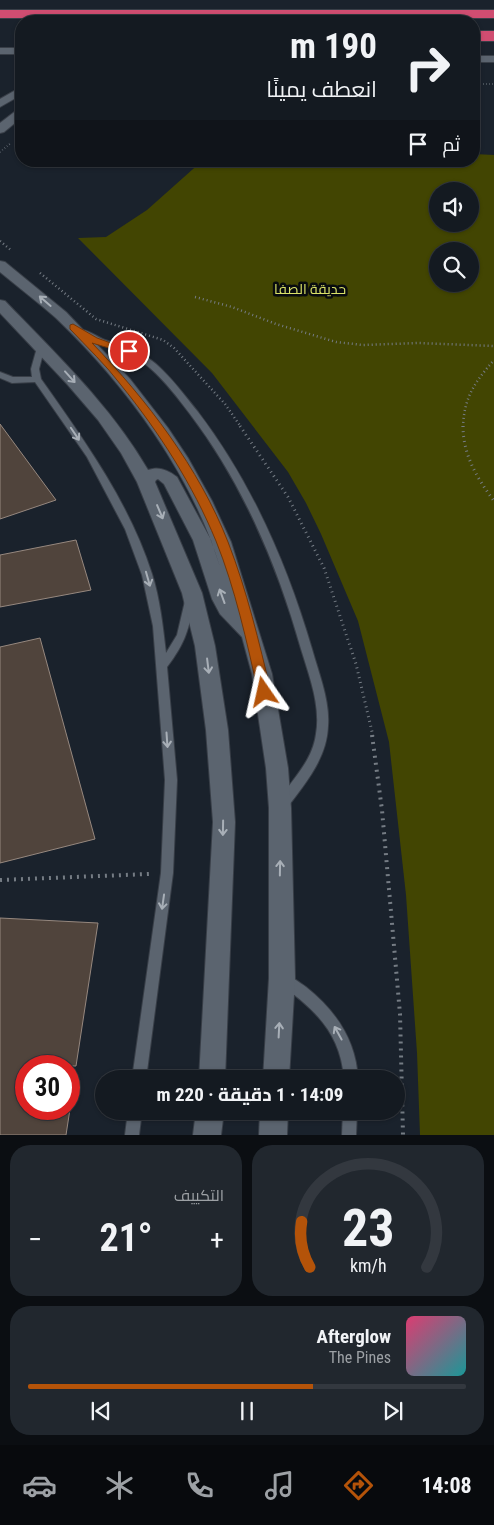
<!DOCTYPE html>
<html lang="ar">
<head>
<meta charset="utf-8">
<style>
  body { margin:0; font-family:"Roboto Condensed",Cairo,sans-serif; background:#21272e; color:#f1f3f6; direction:rtl; height:100vh; display:flex; flex-direction:column; font-size:19px; white-space:nowrap }
  * { box-sizing:border-box; margin:0 }
  p { font-size:16px; color:#9da1a5 }
  .icon { flex:none; width:28px; height:28px; fill:none; stroke:currentColor; stroke-width:2; stroke-linecap:round; stroke-linejoin:round }
  .map { position:relative; height:1135px; overflow:hidden; direction:ltr }
  .panel { display:flex; flex-direction:column; gap:10px; padding:10px; background:#0b0e12; flex:1 }
  .panel>* { flex:none }
  .top-card { position:absolute; left:15px; top:15px; width:465px; height:152px; border-radius:20px; box-shadow:0 1px 4px #0004,0 0 0 1px #33383f; direction:rtl; background:#141a21; color:#f1f3f6; overflow:hidden }
  .buttons { position:absolute; left:429px; top:182px; display:grid; gap:10px }
  .buttons a { display:grid; place-items:center; width:50px; height:50px; border-radius:50%; background:#141a21; box-shadow:0 1px 4px #0004,0 0 0 1px #33383f; font-size:25px }
  .speed { position:absolute; left:15px; top:1055px; display:flex; gap:10px; font-size:25px; font-weight:700; text-align:center }
  .speed>* { display:grid; place-content:center; width:65px; height:65px; border-radius:50%; background:#141a21; box-shadow:0 1px 4px #0004,0 0 0 1px #33383f; line-height:1 }
  .speed .limit { border:8px solid #d22; background:#fff; color:#111 }
  .pin { position:absolute; display:grid; place-items:center; width:42px; height:42px; color:#fff; margin:-21px; border:2px solid #fff; border-radius:50%; box-shadow:0 1px 5px #0007 }
  .me { position:absolute; width:55px; margin:-28px; rotate:349deg; stroke-linejoin:round; filter:drop-shadow(0 0 4px #0008) }
  .turn { display:flex; align-items:center; gap:18px; height:105px; padding:0 20px; font-size:22px }
  .turn .icon { width:65px; height:65px; stroke-width:2.5 }
  .turn b { display:block; font-size:35px; line-height:42px }
  .then { display:flex; align-items:center; height:48px; padding:0 20px; background:#0003; gap:10px; font-size:19px }
  .big { font-size:38px; font-weight:700; line-height:1.1 }
  .panel .widget { flex:1; display:flex; flex-direction:column; justify-content:center; gap:8px; min-width:0; padding:0 18px; border-radius:20px; background:#21272e }
  .panel .dial { align-items:center; gap:0 }
  .dial svg { height:130px; overflow:visible; fill:none; stroke:#33383f; stroke-width:7; stroke-linecap:round; text-anchor:middle }
  .dial text { fill:#f1f3f6; stroke:none }
  .song { display:flex; align-items:center; gap:15px }
  .cover { width:60px; height:60px; border-radius:8px; background:linear-gradient(135deg,hsl(340 70% 55%),hsl(180 70% 35%)) }
  .played { height:5px; border-radius:2px; background:linear-gradient(90deg,#b45309 65%,#33383f 65%) }
  .keys { display:flex; justify-content:space-around; direction:ltr }
  .heat { display:flex; justify-content:space-between; align-items:center; font-size:28px; direction:ltr }
  .panel .tiles { flex:1; display:grid; gap:10px; grid-template-columns:1fr 1fr }
  .widget:last-child { grid-column:span 2 }
  .trip { position:absolute; left:95px; top:1070px; width:310px; height:50px; border-radius:25px; background:#141a21; box-shadow:0 1px 4px #0004,0 0 0 1px #33383f; font-weight:700; line-height:50px; text-align:center; direction:rtl }
  .tab-bar { display:flex; height:80px; justify-content:space-around; align-items:center; background:#080a0d; color:#9da1a5 }
  .tab-bar .icon { width:35px; height:35px }
  .tab-bar .current { color:#b45309 }
  .tab-bar b { font-size:22px; color:#f1f3f6 }
  .map>svg:first-child { display:block }
</style>
</head>
<body>
<div class="map">
<svg width="494" height="1135" viewBox="0 0 494 1135">
  <rect width="100%" height="100%" fill="#1a222c"/>
  <path fill="#424502" fill-rule="evenodd" d="M474,154L494,155V1135H420L417,1053L406,895L389,742L358,621L321,534L306,503L288,472L212,373L78,238L106,237L147,210L202,161H474ZM438,191H470V224H438ZM470,251V284H438V251Z"/>
  <g fill="#50443c" stroke="#96887f">
    <polygon points="0,424 56,500 0,519"/>
    <polygon points="76,540 91,590 0,607 0,555"/>
    <polygon points="40,638 95,839 0,863 0,647"/>
    <polygon points="0,918 98,923 76,1066 26,1066 26,1109 70,1109 66,1135 0,1135"/>
  </g>
  <g fill="none" stroke-linecap="round" stroke-linejoin="round">
    <defs>
      <g id="service">
        <path d="M77,329C86,328 97,337 105,340C122,346 141,351 156,364C172,378 185,396 198,412C252,483 287,564 312,649C319,674 330,701 328,726C327,759 304,785 286,809L282,811L278,809L276,806C289,781 312,764 316,734C321,706 309,675 301,649C277,564 243,484 190,414C178,398 165,381 150,368C132,352 107,347 86,337L77,333Z"/>
        <path d="M38,344H44L45,346L39,369L41,379C84,440 129,502 152,574C160,599 163,627 166,653L177,635L185,601L190,597L195,601C188,630 186,642 167,667L177,780L173,873L146,1079H132L161,873L165,780L153,626L142,575L125,529L87,457L35,382L12,383L0,378V372L13,377H32L31,369Z"/>
        <path d="M283,973C291,976 299,982 306,987C336,1011 356,1040 358,1079H344C341,1033 314,1008 278,983L276,979L278,975Z"/>
        <polygon points="128,1111 142,1111 139,1135 125,1135"/>
        <polygon points="343,1111 357,1111 356,1135 342,1135"/>
      </g>
      <g id="minor">
        <rect x="0" y="48" width="21" height="6"/>
        <rect x="474" y="56" width="20" height="6"/>
        <polygon points="21,87 21,95 0,107 0,99"/>
        <polygon points="21,108 21,118 4,132 0,133 0,123 17,110"/>
        <path d="M0,261L5,262L66,312L130,379L168,428L188,458L212,501L231,542L272,674L288,768L291,808L295,978L289,1079H263L269,978V808L266,768L252,674L242,637L220,614L212,599L193,540L164,484L158,479L156,480L155,482L202,593L215,646L228,730L235,822L225,1079H199L213,822L206,730L195,646L182,593L137,482L121,453L98,420L67,384L0,313V300L5,301C56,354 111,406 148,470C159,466 168,470 177,477L211,540L220,567C192,474 126,385 56,318C38,302 18,287 0,272Z"/>
        <polygon points="196,1111 224,1111 221,1135 193,1135"/>
        <polygon points="260,1111 288,1111 287,1135 259,1135"/>
      </g>
      <g id="motorway">
        <rect x="0" y="10" width="494" height="8"/>
        <rect x="474" y="31" width="20" height="10"/>
      </g>
    </defs>
    <use href="#service" stroke="#383e47" stroke-width="2"/>
    <use href="#minor" stroke="#383e47" stroke-width="2"/>
    <use href="#motorway" stroke="#383e47" stroke-width="2"/>
    <g stroke="#757c84" stroke-width="2" stroke-dasharray="0.5 2.5" stroke-linecap="butt">
      <polyline points="474,84 494,84"/>
      <polyline points="0,152 11,143"/>
    </g>
    <g stroke="#757c84" stroke-width="2.5" stroke-dasharray="1 3" stroke-linecap="butt">
      <polyline points="0,241 12,251"/>
      <polyline points="40,273 96,319 163,340 174,348 225,404 241,427"/>
      <polyline points="195,297 232,307 276,324 336,342 363,345 418,343 494,346"/>
      <path d="M463,427C464,397 475,382 494,360"/>
    </g>
    <g stroke="#757c84" stroke-width="3" stroke-dasharray="1 4" stroke-linecap="butt">
      <polyline points="240,426 288,497 324,568 356,664 373,736"/>
      <path d="M463,426C463,455 477,478 494,501"/>
    </g>
    <g stroke="#757c84" stroke-width="4" stroke-dasharray="2 5" stroke-linecap="butt">
      <polyline points="372,735 382,810 400,1014 403,1135"/>
      <polyline points="0,880 149,874"/>
    </g>
    <use href="#service" fill="#5b646f" fill-rule="evenodd"/>
    <use href="#minor" fill="#5b646f" fill-rule="evenodd"/>
    <use href="#motorway" fill="#d04d71" fill-rule="evenodd"/>
  </g>
  <defs><path id="oneway-shaft" d="M-6 0H5M1.5-3L5.5 0L1.5 3" fill="none" stroke-width="1.6" stroke-linecap="round" stroke-linejoin="round" transform="scale(1.25)"/></defs>
  <g stroke="#a8afb7">
    <use href="#oneway-shaft" transform="translate(45 301) rotate(-139)"/>
    <use href="#oneway-shaft" transform="translate(70 377) rotate(48)"/>
    <use href="#oneway-shaft" transform="translate(75 434) rotate(56)"/>
    <use href="#oneway-shaft" transform="translate(160 512) rotate(67)"/>
    <use href="#oneway-shaft" transform="translate(148 579) rotate(74)"/>
    <use href="#oneway-shaft" transform="translate(222 596) rotate(-110)"/>
    <use href="#oneway-shaft" transform="translate(208 666) rotate(83)"/>
    <use href="#oneway-shaft" transform="translate(167 740) rotate(86)"/>
    <use href="#oneway-shaft" transform="translate(223 828) rotate(91)"/>
    <use href="#oneway-shaft" transform="translate(280 868) rotate(-89)"/>
    <use href="#oneway-shaft" transform="translate(163 902) rotate(98)"/>
    <use href="#oneway-shaft" transform="translate(279 1030) rotate(-87)"/>
    <use href="#oneway-shaft" transform="translate(338 1033) rotate(-119)"/>
  </g>
  <path fill="#b45309" stroke="#753606" d="M73,324L97,338L133,351L129,354L92,343C147,400 199,468 228,542C247,591 259,642 271,692L269,695H260L258,692C247,642 235,588 216,541C193,485 159,432 121,385C106,365 87,347 70,329V325Z"/>
  <g text-anchor="middle" dominant-baseline="central" stroke-width="5" stroke-linejoin="round" paint-order="stroke">
    <g font-size="14" fill="#dae268" stroke="#080b0f">
      <text x="310" y="289">حديقة الصفا</text>
    </g>
  </g>
</svg>
<div class="buttons">
<a><svg class="icon" aria-label="sound" viewBox="0 0 24 24"><path d="M4 9h4l5-4v14l-5-4H4zM17 9q2 3 0 6"/></svg></a>
<a><svg class="icon" aria-label="search" viewBox="0 0 24 24"><circle cx="10" cy="10" r="6"/><path d="M15 15l6 6"/></svg></a>
</div>
<div class="speed"><div class="limit">30</div></div>
<div class="pin" style="left:129px;top:351px;background:#d93025"><svg class="icon" aria-label="arrive" viewBox="0 0 24 24"><path d="M6 21V4h12l-3 4 3 4H6"/></svg></div>
<svg class="me" style="left:264px;top:692px" viewBox="-20 -20 40 40"><path d="M0-17L14 15 0 8-14 15z" fill="#b45309" stroke="#fff" stroke-width="4"/></svg>
<div class="trip">14:09 · 1 دقيقة · 220 m</div>
<div class="top-card">
<div class="turn"><svg class="icon" aria-label="right" viewBox="0 0 24 24"><path d="M7 20v-9h11M14 6l5 5-5 5"/></svg><div><b>190 m</b>انعطف يمينًا</div></div>
<div class="then">ثم<svg class="icon" aria-label="arrive" viewBox="0 0 24 24"><path d="M6 21V4h12l-3 4 3 4H6"/></svg></div>
</div>
</div>
<section class="panel">
<div class="tiles">
<div class="widget dial"><svg viewBox="0 0 100 80">
<path d="M14 69A42 42 0 1 1 86 69"/>
<path d="M14 69A42 42 0 0 1 9 41" stroke="#b45309"/>
<text x="50" y="56" font-size="32" font-weight="700">23</text>
<text x="50" y="72" font-size="11">km/h</text>
</svg></div>
<div class="widget"><p>التكييف</p>
<div class="heat"><a>−</a><b class="big">21°</b><a>+</a></div>
</div>
<div class="widget">
<div class="song"><i class="cover"></i><div><b>Afterglow</b><p>The Pines</p></div></div>
<div class="played"></div>
<div class="keys"><svg class="icon" aria-label="previous" viewBox="0 0 24 24"><path d="M18 5L8 12l10 7zM5 5v14"/></svg><svg class="icon" aria-label="pause" viewBox="0 0 24 24"><path d="M8 5v14M16 5v14"/></svg><svg class="icon" aria-label="next" viewBox="0 0 24 24"><path d="M6 5l10 7-10 7zM19 5v14"/></svg></div>
</div>
</div>
</section>
<nav class="tab-bar">
<b>14:08</b>
<svg class="icon current" aria-label="directions" viewBox="0 0 24 24"><path d="M12 3l9 9-9 9-9-9zM9 14v-3h6M13 9l2 2-2 2"/></svg>
<svg class="icon" aria-label="music" viewBox="0 0 24 24"><path d="M9 18V5l10-2v13"/><circle cx="6" cy="18" r="3"/><circle cx="16" cy="16" r="3"/></svg>
<svg class="icon" aria-label="phone" viewBox="0 0 24 24"><path d="M5 4h4l2 5-3 2q2 4 5 5l2-3 5 2v4C11 20 4 13 5 4z"/></svg>
<svg class="icon" aria-label="climate" viewBox="0 0 24 24"><path d="M12 3v18M4 7l16 10M4 17L20 7"/></svg>
<svg class="icon" aria-label="car" viewBox="0 0 24 24"><path d="M5 17H2v-5l4-1 3-4h7l3 4 3 1v5h-3M9 17h6M6 11h13"/><circle cx="7" cy="17" r="2"/><circle cx="17" cy="17" r="2"/></svg>
</nav>
</body>
</html>
